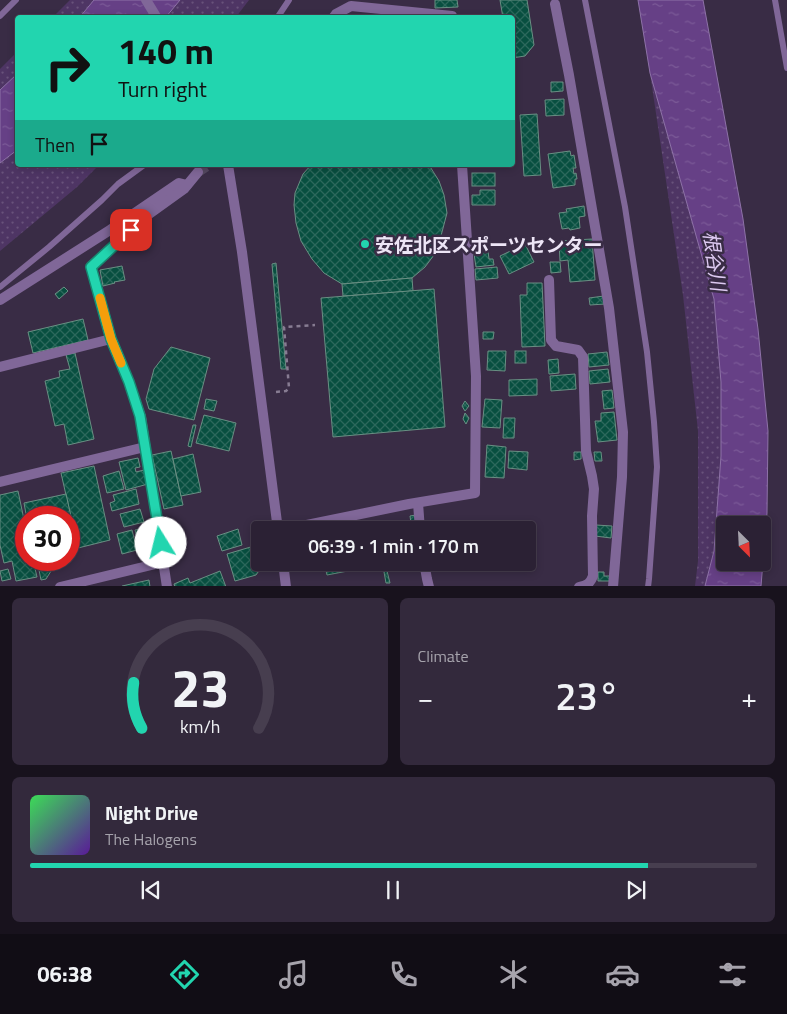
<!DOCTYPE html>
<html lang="en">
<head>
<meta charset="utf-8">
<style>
  body { margin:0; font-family:"Titillium Web","Noto Sans JP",sans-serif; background:#33293c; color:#f1f3f6; height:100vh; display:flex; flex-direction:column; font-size:19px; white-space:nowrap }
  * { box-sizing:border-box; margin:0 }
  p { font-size:16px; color:#a6a3ac }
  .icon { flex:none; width:28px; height:28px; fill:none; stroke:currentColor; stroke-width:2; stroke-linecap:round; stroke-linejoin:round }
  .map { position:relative; height:586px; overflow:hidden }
  .drawer { display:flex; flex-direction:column; gap:12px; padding:12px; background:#18121d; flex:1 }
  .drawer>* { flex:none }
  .banner { position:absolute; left:15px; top:15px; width:500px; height:152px; border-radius:5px; box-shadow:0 2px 8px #0003,0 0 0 1px #473e4f; background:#22d5af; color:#111; overflow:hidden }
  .needle { width:32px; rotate:156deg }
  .controls { position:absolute; left:716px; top:516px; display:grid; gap:10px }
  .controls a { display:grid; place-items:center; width:55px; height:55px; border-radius:5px; background:#2b2134; box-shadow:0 2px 8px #0003,0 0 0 1px #473e4f; font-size:25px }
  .speed { position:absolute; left:15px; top:506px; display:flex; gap:10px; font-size:25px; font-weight:700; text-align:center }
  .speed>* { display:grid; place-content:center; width:65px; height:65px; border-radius:50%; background:#2b2134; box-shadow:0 2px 8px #0003,0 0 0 1px #473e4f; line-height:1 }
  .speed .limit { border:8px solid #d22; background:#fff; color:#111 }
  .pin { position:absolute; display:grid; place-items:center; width:42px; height:42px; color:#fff; margin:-21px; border-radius:10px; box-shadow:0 2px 8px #0006 }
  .me { position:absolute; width:55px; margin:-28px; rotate:351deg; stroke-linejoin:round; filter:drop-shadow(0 0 4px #0008) }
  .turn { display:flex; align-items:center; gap:18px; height:105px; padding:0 20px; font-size:22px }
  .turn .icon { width:65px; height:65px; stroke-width:2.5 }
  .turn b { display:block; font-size:35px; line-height:42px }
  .then { display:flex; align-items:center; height:48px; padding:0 20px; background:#0003; gap:10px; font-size:19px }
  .big { font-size:38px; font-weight:600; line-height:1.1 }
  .drawer .tile { flex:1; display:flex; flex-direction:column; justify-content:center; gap:8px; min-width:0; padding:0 18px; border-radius:8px; background:#33293c }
  .drawer .dial { align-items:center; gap:0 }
  .dial svg { height:130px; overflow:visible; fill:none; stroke:#473e4f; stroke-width:7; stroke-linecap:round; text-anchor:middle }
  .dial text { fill:#f1f3f6; stroke:none }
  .song { display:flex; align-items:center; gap:15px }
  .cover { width:60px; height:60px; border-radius:8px; background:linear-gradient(135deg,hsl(130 70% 55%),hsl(270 70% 35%)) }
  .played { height:5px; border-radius:2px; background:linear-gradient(90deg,#22d5af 85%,#473e4f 85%) }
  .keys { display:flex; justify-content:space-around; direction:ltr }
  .heat { display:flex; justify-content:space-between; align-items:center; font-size:28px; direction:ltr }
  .drawer .tiles { flex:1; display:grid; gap:12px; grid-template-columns:1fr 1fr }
  .tile:last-child { grid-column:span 2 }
  .trip { position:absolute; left:251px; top:521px; width:285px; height:50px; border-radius:5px; background:#2b2134; box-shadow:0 2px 8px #0003,0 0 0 1px #473e4f; font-weight:600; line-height:50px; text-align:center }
  .dock { display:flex; height:80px; justify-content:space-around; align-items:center; background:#110d15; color:#a6a3ac }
  .dock .icon { width:35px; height:35px }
  .dock .on { color:#22d5af }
  .dock b { font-size:22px; color:#f1f3f6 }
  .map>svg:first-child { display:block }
</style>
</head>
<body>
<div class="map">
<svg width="787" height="587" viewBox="0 0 787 587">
  <defs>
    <pattern id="grass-dots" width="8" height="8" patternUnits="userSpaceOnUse" patternTransform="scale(1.25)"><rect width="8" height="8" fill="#4e3564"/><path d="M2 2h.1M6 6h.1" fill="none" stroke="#68527b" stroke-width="1.8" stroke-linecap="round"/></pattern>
    <pattern id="water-ripples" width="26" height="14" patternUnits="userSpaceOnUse" patternTransform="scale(1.25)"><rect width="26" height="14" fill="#664086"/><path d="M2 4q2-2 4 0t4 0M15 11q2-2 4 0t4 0" fill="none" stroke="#7c5b98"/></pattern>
    <pattern id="building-cross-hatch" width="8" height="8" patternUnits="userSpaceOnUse" patternTransform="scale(1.25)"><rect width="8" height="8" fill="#084f40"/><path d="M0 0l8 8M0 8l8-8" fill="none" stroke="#2c685c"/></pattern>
  </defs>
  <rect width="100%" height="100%" fill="#392c45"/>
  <g fill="url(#grass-dots)">
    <polygon points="70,0 94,0 79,17 52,18"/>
    <polygon points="180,0 249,0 236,17 166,18"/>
    <polygon points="17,52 17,74 0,90 0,69"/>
    <polygon points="650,73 714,299 721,382 721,456 714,551 705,586 695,586 698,561 698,431 683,295"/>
    <polygon points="17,150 18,165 99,165 77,187 0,251 0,163"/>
  </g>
  <g fill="url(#water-ripples)" stroke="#8e72a8" fill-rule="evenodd">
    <polygon points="94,0 180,0 166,17 79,18"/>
    <path d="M638,0H703L743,219L758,329L768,431L767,513L761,586H705L714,551L721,456V382L714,299L650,73ZM725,525H762V562H725Z"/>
    <polygon points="17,74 17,150 0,163 0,90"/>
  </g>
  <g fill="url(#building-cross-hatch)" stroke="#698f83">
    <polygon points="435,0 457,0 458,7 435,8"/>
    <polygon points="500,0 527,0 534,45 525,56 512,58 512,18 503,18"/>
    <polygon points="551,82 563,82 563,91 551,92"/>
    <polygon points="564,99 564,115 546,116 545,100"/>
    <polygon points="537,114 541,175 524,176 520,115"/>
    <polygon points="570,151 571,156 574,155 576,168 573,168 574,174 576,173 577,179 575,179 575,185 553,188 548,154"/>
    <polygon points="311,165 429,165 439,181 444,195 447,213 437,251 425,267 412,278 342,284 324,273 312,259 301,241 296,223 294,205 295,193 303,174"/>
    <rect x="470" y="165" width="25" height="2"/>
    <rect x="472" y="173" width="23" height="13"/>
    <polygon points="480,190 495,190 495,205 472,205 472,195 480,195"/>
    <polygon points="584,206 585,216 579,217 580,228 570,230 569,228 562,229 559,213 567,212 566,209"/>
    <polygon points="592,239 595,280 570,282 568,260 560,261 559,241"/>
    <polygon points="525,244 534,262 509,274 500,256"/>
    <polygon points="485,245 485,251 488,251 489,259 493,259 494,265 476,267 473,247"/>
    <polygon points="550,262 560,262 561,272 551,273"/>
    <polygon points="276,263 286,369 281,369 272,264"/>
    <polygon points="122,266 125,280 114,282 115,283 103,286 100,270"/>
    <polygon points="497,267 498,278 476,280 475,269"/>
    <polygon points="412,278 413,291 343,296 342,284"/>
    <polygon points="527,283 542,283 545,346 522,347 520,295 527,295"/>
    <polygon points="64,287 68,291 59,299 55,294"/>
    <polygon points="434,289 445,427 333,437 321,298"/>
    <polygon points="604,296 605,304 590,305 589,298"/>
    <polygon points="83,319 88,340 33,353 28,332"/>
    <polygon points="483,332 494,332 493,339 483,339"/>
    <polygon points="171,347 210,358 194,420 149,409 146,399 154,369"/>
    <polygon points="488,351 506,351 505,371 487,370"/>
    <rect x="515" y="351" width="11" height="12"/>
    <polygon points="607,352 609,365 589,367 588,354"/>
    <polygon points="75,353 94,439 68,445 64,424 55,426 45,381 60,377 59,371 70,369 66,355"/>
    <polygon points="558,359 559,373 549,374 548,360"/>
    <polygon points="608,369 610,382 590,384 589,371"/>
    <polygon points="575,374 576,389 551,391 550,376"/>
    <polygon points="537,379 537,395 509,396 509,380"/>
    <polygon points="612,390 614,408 604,409 602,391"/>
    <polygon points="206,399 217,401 214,411 204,409"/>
    <polygon points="485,399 502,400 500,428 482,427"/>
    <polygon points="465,401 469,406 465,411 462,406"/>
    <polygon points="614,412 617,440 598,442 595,421 601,421 601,413"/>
    <polygon points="465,413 469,418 466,424 463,419"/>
    <polygon points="204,415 236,423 229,451 196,443"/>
    <polygon points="504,418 515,418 514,438 503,438"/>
    <polygon points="193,425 196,425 191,447 188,446"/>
    <polygon points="487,445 506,447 504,478 485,477"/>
    <polygon points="171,451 183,505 164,509 152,455"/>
    <polygon points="509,451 528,452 527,470 508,468"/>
    <polygon points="574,452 581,452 581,459 574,460"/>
    <polygon points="594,452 601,452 602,461 595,461"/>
    <polygon points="193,454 201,492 181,496 173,459"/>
    <polygon points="138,458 140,467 135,468 136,472 144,470 148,484 126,490 119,462"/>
    <polygon points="94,466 110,540 78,548 61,473"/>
    <polygon points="119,471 124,489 107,493 103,476"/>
    <polygon points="136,489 139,504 112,511 110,503 115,501 113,495"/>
    <polygon points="18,491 26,529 26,560 33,560 37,577 16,581 12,561 4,563 0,545 0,495"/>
    <polygon points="66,494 78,548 69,550 69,518 58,518 56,508 26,514 24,503"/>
    <polygon points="56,508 58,518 27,518 26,514"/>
    <polygon points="140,509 144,522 124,527 120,514"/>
    <polygon points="416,515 418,530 412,530 410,516"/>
    <polygon points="596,525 612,526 611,538 595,536"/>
    <polygon points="152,526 157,545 140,550 135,530"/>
    <polygon points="436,526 436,530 423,530 422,527"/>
    <polygon points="238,529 242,545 222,551 217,536"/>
    <polygon points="132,530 137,550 122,554 117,534"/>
    <polygon points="254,546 261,568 256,575 235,581 227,554"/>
    <polygon points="37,560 58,560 46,579 41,580"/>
    <polygon points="324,562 378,562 379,565 327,575"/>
    <polygon points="8,569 11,579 2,581 0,571"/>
    <polygon points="220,571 226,587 175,587 174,584 188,578 190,583"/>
    <polygon points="387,571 390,583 386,583 384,572"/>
    <polygon points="598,572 604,572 604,576 610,576 610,581 598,581"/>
    <polygon points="149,580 150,587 122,587 122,586"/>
  </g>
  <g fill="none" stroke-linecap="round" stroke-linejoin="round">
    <polyline stroke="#544860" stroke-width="10" stroke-dasharray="10 5" stroke-linecap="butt" points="198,172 209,165"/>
    <polyline stroke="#877c92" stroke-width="2.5" stroke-dasharray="4 4" stroke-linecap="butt" points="276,392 286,391 289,388 284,327 315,325"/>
    <g stroke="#806798" stroke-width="6">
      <polyline points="585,0 625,207 647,352 654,422 657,467 649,579 648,587"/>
      <polyline points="775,0 787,68"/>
      <polyline points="0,16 16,0"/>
      <polyline points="277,18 289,0"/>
      <polyline points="0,287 49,247 102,200 118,184 144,165"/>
    </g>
    <g stroke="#806798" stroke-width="10">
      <polyline points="555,4 569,75 609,308 623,432 622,477 613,587"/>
      <polyline points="333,18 336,14 351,6 452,16 452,18"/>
      <path d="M549,280L551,340L556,346L578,350L583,357L586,451L592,476L594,489L592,516L593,576C590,584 587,585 579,587"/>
      <polyline points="0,300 110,230 179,183 187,185"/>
      <polyline points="0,367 111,339"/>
      <polyline points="0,482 145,447"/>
      <polyline points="418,503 420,530"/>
      <polyline points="278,529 297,527 409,504 475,493 476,376 462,165"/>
      <polyline points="424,562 427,579 429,587"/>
      <polyline points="60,587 164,562"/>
      <polyline points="167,587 141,417 129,382 111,339 91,267 145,217 184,189 198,172"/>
    </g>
    <g stroke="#806798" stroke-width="10">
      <polyline points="146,0 157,18"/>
      <polyline points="228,165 242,252 278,530"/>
      <polyline points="283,562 286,587"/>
    </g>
  </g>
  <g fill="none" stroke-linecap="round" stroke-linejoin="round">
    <defs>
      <polyline id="route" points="131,230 91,267 111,339 129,382 140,416 161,543"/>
    </defs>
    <use href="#route" stroke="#168a72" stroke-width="12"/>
    <use href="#route" stroke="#22d5af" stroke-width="9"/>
    <polyline stroke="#f59e0b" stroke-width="9" points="100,298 111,339 121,363"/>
  </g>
  <circle fill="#22d5af" stroke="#392c45" stroke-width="2" cx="365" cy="244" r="5"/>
  <g text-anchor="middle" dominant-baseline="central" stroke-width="5" stroke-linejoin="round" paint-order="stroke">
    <g font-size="19" font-weight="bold" fill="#ede5f6" stroke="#392c45" text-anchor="start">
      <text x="375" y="244">安佐北区スポーツセンター</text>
    </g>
    <g font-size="20" font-style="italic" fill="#ddc9f1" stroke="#392c45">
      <text transform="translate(715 261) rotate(82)">根谷川</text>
    </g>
  </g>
</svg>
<div class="controls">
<a><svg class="needle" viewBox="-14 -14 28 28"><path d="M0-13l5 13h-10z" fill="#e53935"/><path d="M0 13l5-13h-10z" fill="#a6a3ac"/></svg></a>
</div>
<div class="speed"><div class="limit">30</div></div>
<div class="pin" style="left:131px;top:230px;background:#d93025"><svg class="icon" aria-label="arrive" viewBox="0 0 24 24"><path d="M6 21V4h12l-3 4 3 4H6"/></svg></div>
<svg class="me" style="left:161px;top:543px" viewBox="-20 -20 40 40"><circle r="19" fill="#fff"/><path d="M0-13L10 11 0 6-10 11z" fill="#22d5af"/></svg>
<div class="trip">06:39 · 1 min · 170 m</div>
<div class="banner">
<div class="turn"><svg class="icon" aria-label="right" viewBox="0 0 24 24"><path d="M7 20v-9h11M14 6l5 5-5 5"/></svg><div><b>140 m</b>Turn right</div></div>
<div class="then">Then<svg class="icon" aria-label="arrive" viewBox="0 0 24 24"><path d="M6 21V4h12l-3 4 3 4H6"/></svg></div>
</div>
</div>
<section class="drawer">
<div class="tiles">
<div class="tile dial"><svg viewBox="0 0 100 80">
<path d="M14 69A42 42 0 1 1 86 69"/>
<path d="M14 69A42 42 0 0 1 9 41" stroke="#22d5af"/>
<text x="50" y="56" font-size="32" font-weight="700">23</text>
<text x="50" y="72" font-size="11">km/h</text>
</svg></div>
<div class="tile"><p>Climate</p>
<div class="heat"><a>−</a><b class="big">23°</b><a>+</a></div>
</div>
<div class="tile">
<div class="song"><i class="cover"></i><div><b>Night Drive</b><p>The Halogens</p></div></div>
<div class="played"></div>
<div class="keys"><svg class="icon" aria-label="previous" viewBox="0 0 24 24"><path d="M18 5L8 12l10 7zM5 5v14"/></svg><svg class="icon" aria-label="pause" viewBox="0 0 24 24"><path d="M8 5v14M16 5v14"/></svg><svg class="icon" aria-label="next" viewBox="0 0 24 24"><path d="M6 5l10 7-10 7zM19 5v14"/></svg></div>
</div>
</div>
</section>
<nav class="dock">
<b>06:38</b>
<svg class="icon on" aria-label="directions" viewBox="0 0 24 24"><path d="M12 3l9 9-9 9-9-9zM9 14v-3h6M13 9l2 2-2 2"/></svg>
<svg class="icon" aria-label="music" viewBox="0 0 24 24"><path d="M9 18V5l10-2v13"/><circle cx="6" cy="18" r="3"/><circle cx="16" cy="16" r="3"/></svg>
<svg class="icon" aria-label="phone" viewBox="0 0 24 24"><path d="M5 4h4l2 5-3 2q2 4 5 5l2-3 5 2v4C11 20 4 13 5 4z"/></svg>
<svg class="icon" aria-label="climate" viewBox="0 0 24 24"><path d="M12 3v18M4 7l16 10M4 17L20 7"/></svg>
<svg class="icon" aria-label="car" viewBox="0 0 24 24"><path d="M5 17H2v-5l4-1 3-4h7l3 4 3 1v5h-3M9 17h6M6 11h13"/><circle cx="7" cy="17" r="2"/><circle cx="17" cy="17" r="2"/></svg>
<svg class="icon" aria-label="filters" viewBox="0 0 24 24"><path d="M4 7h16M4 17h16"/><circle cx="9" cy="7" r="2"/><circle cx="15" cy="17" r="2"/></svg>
</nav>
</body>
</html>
